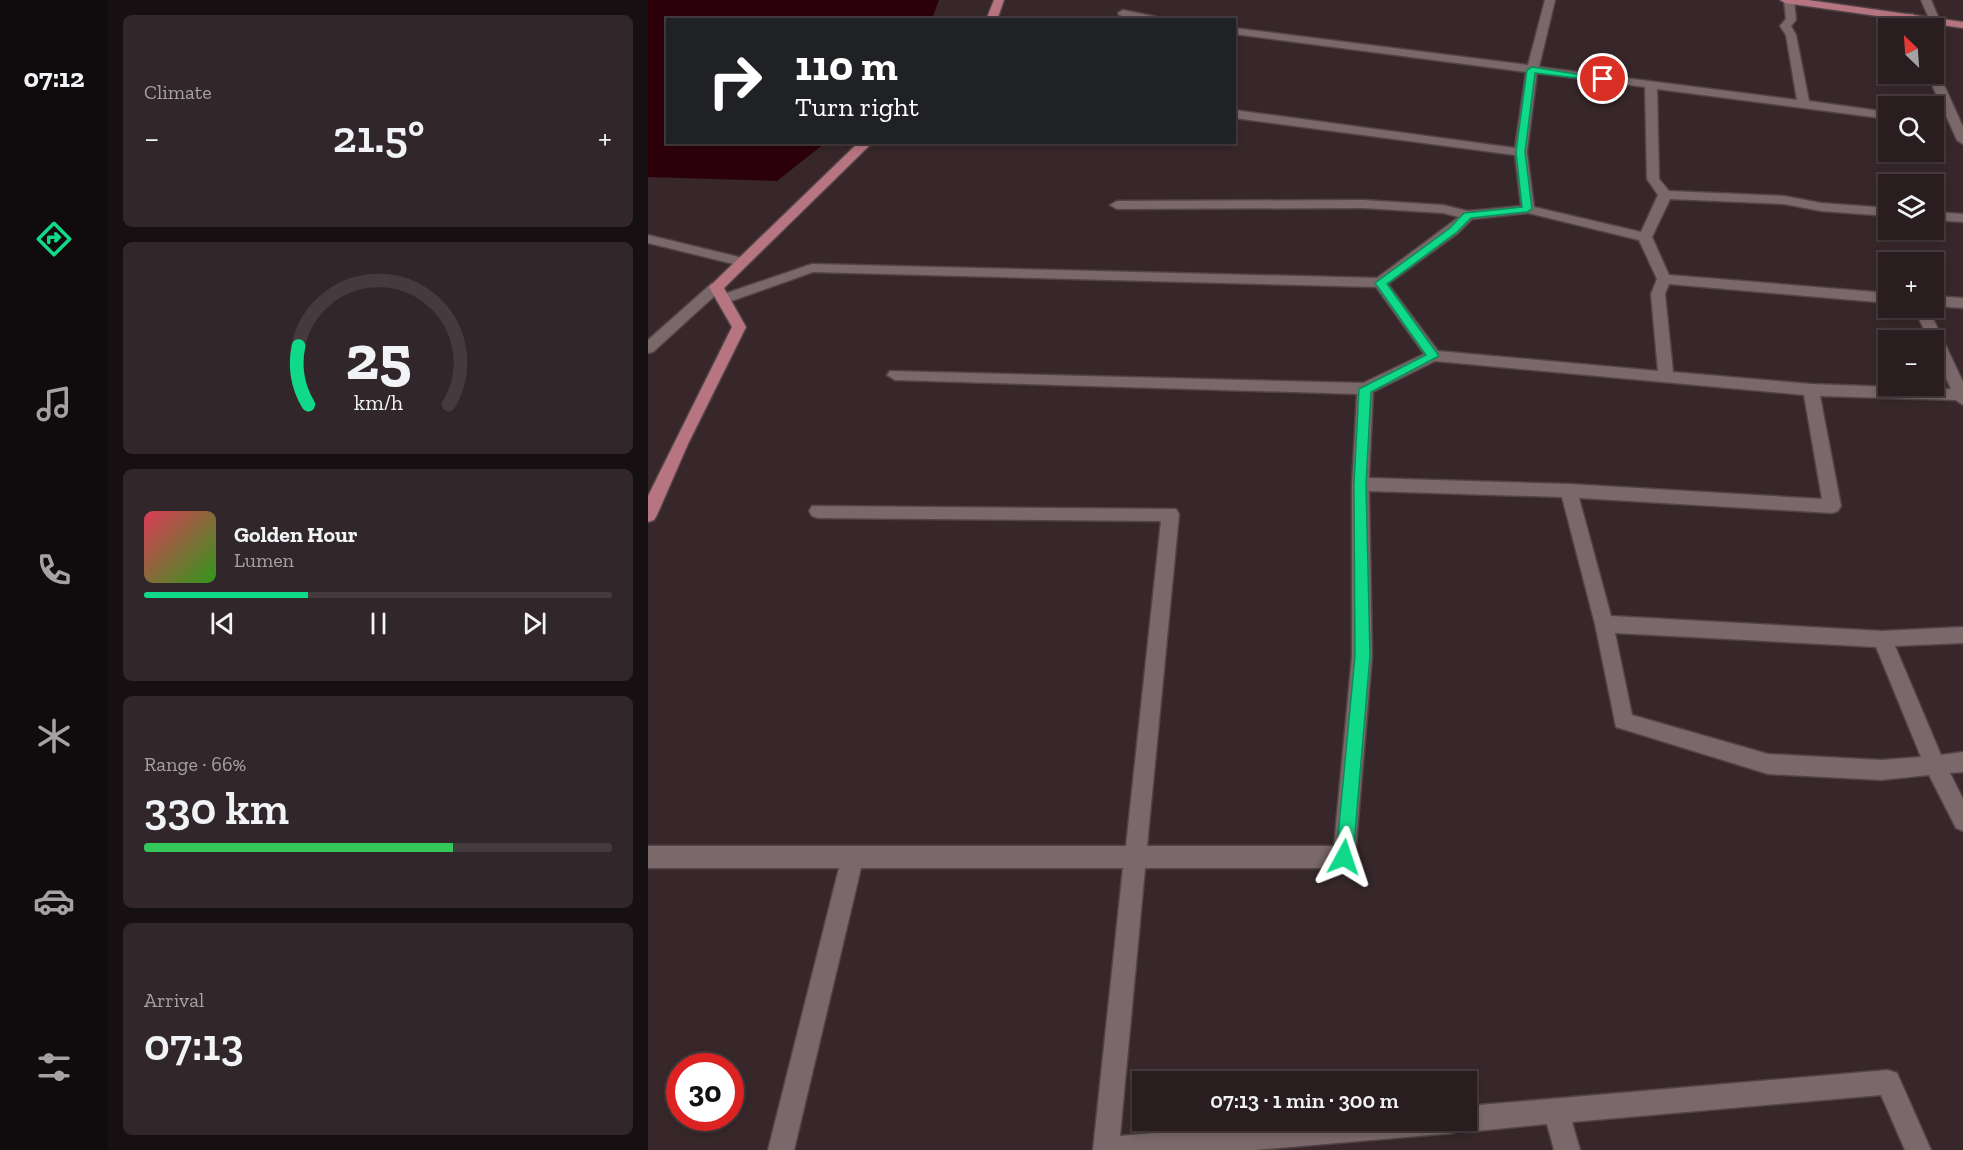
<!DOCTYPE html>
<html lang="en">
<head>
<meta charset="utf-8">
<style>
  body { margin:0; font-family:"Zilla Slab",serif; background:#312629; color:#f1f3f6; height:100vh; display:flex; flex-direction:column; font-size:22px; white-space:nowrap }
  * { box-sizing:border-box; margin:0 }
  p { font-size:20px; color:#a5a2a5 }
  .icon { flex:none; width:33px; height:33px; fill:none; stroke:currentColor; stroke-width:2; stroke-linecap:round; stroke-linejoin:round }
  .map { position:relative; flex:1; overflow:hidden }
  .sheet { display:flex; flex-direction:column; gap:15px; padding:15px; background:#171012; width:540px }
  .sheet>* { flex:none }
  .banner { position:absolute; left:18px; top:18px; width:570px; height:126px; border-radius:0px; box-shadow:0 3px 9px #0003,0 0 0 2px #453b3e; background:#202124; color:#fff; overflow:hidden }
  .needle { width:39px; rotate:335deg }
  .fabs { position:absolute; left:1230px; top:18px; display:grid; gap:12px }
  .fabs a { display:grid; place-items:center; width:66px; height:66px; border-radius:0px; background:#291d20; box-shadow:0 3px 9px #0003,0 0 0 2px #453b3e; font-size:30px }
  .speed { position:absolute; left:18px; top:1053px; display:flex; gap:12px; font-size:30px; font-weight:700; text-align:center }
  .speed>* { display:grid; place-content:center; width:78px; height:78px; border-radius:50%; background:#291d20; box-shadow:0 3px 9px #0003,0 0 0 2px #453b3e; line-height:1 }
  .speed .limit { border:9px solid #d22; background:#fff; color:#111 }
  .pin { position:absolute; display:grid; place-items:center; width:51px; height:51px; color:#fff; margin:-26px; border:3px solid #fff; border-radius:50%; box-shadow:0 2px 6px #0007 }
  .me { position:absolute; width:66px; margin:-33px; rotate:5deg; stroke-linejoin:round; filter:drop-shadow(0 0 4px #0008) }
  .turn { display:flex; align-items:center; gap:21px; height:126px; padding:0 30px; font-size:27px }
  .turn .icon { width:78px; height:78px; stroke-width:2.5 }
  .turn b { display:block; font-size:42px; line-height:51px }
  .big { font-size:45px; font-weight:600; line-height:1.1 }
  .sheet .card { flex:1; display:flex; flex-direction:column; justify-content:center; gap:9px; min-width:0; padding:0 21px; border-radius:9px; background:#312629 }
  .sheet .dial { align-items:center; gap:0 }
  .dial svg { height:156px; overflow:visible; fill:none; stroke:#453b3e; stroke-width:7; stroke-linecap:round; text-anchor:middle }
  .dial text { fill:#f1f3f6; stroke:none }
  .song { display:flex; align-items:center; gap:18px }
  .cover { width:72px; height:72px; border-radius:9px; background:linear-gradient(135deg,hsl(350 70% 55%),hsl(110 70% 35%)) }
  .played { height:6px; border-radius:3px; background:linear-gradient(90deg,#11d98a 35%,#453b3e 35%) }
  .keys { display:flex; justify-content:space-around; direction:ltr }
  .heat { display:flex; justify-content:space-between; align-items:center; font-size:33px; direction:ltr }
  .charge { height:9px; border-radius:4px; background:linear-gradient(90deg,#34c759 66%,#453b3e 0) }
  .trip { position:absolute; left:484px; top:1071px; width:345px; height:60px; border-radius:0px; background:#291d20; box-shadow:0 3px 9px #0003,0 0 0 2px #453b3e; font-weight:600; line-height:60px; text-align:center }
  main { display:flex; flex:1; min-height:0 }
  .dock { display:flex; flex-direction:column; width:108px; justify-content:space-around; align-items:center; background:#100c0d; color:#a5a2a5 }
  .dock .icon { width:42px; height:42px }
  .dock .active { color:#11d98a }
  .dock b { font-size:27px; color:#f1f3f6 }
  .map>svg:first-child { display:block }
</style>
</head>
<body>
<main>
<nav class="dock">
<b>07:12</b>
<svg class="icon active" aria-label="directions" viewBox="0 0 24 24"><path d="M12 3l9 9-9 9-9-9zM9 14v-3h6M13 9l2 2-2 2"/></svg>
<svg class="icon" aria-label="music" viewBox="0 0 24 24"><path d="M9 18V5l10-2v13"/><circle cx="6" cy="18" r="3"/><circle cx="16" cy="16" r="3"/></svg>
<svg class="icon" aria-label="phone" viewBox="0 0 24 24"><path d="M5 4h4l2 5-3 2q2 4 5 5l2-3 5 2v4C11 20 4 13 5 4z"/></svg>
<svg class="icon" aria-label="climate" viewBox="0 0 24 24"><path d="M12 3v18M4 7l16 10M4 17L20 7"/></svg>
<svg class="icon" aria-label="car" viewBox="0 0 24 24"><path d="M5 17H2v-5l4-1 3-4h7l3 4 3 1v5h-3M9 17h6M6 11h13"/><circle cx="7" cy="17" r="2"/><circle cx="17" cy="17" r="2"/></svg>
<svg class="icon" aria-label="filters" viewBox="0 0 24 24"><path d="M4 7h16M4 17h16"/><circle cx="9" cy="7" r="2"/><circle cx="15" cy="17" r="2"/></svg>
</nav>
<section class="sheet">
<div class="card"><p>Climate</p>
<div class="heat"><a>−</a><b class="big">21.5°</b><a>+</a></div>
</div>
<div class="card dial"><svg viewBox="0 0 100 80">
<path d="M14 69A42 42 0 1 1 86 69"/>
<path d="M14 69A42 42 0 0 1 9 39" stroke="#11d98a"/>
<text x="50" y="56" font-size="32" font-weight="700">25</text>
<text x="50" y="72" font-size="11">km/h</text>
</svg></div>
<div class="card">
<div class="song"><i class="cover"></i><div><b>Golden Hour</b><p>Lumen</p></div></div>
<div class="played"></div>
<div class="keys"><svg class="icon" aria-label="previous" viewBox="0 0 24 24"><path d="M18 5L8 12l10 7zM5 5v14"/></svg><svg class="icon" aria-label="pause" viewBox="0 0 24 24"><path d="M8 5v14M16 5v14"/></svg><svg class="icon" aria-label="next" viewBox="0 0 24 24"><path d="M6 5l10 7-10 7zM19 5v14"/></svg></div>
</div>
<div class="card"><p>Range · 66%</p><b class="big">330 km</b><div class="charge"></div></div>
<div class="card"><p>Arrival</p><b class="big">07:13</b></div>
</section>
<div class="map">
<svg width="1315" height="1150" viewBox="0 0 1315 1150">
  <rect width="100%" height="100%" fill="#37272a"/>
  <polygon fill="#2c000b" points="0,0 291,0 284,19 20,20 20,142 177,143 129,181 0,177"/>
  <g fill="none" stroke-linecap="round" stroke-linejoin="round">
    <defs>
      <g id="minor">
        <path d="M897,0H907L891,67L1149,100L1138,35L1132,26L1138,19L1136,0H1146L1148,20L1143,26L1148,35L1161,101L1240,112V119L1009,89L1011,179L1021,191L1136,196L1173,203L1240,208V216L1173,211L1136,204L1022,199L1004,237L1021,275L1240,293V303L1021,284L1017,294L1025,372L1163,384L1303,389L1286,351V340H1281L1266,308H1280L1315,382V405L1308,400L1172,396L1193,506L1190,511L1184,513L931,498L963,616L1234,631L1315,627V643L1247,646L1293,755L1315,752V772L1302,773L1315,799V831L1308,828L1281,775L1233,780L1120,774L968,727L947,624L914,497L721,491L724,656L707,857L704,865L696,868H497L472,1136L655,1120H819V1106L1240,1070L1249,1073L1283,1150H1257L1233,1095L924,1122L932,1150H906L899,1124L819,1132L813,1129L805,1133L607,1150H445L475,868H213L146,1150H120L191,868H0V846H478L513,521L170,518L164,516L161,511L164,506L528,509L531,514L499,846H686L704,656V484L709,394L247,380L239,375L242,371L715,383L776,354L728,287L165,272L75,304L70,302L68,299L70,296L164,264L729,278L811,217L795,213L715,208L469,209L462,205L469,201L715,200L795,205L820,211L873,206L867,155L586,118V110L867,148L878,72L586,34V28L880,65ZM889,73L997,87L999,179L1010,195L993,232L886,207L879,152ZM880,213L991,240L1009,279L1003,294L1010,371L790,351L740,284L810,233L824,219ZM787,361L1156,395L1174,499L921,484L721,478L725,392ZM967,633L1228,647L1273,757L1233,760L1120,754L984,715Z"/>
        <polygon points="1273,0 1283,0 1292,21 1291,23 1283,23"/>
        <polygon points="475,10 509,17 514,20 491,20 471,15 470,13"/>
        <polygon points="1257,14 1265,14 1271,28 1261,28"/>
        <polygon points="1286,71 1291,74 1315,127 1315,144 1309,140 1279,74 1286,74"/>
        <polygon points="1286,212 1315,214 1315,222 1286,220"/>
        <polygon points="0,235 99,259 101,262 94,266 0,243"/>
        <polygon points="68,282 73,284 73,290 5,352 0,353 0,340 63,284"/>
        <polygon points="1286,296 1315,298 1315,308 1286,306"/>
      </g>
      <g id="major">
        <polygon points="346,0 356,0 349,20 338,20"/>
        <polygon points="1132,0 1160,0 1315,22 1315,28 1137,3"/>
        <polygon points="211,142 225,142 76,288 98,327 40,444 9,515 6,520 0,522 0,496 84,327 61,287"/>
      </g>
    </defs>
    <use href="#minor" stroke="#524446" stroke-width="3"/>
    <use href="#major" stroke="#524446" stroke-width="3"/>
    <use href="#minor" fill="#7a686a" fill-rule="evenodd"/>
    <use href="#major" fill="#b77481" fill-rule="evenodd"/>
  </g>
  <polygon fill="#11d98a" stroke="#0b8d5a" stroke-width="1.5" points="884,67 959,79 955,81 887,73 877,152 884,209 879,212 823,218 809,232 739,284 791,356 723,392 718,484 722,656 705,857 702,863 696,865 691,863 688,857 707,656 706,484 711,389 778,355 727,283 802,228 816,213 874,207 868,152 879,70"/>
</svg>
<div class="fabs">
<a><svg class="needle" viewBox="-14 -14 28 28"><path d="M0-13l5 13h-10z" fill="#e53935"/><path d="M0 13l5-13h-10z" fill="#a5a2a5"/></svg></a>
<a><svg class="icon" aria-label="search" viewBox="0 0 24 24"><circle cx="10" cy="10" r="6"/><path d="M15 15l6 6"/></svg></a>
<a><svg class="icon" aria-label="layers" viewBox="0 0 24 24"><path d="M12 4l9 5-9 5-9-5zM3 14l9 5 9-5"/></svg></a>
<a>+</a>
<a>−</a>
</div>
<div class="speed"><div class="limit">30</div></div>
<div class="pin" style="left:955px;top:79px;background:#d93025"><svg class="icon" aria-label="arrive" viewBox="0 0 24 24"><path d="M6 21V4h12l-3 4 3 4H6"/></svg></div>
<svg class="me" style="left:696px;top:857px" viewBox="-20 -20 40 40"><path d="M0-17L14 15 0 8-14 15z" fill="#11d98a" stroke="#fff" stroke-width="4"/></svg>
<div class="trip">07:13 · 1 min · 300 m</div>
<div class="banner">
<div class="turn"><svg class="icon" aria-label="right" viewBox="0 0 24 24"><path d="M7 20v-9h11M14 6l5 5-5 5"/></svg><div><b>110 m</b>Turn right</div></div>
</div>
</div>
</main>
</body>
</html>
